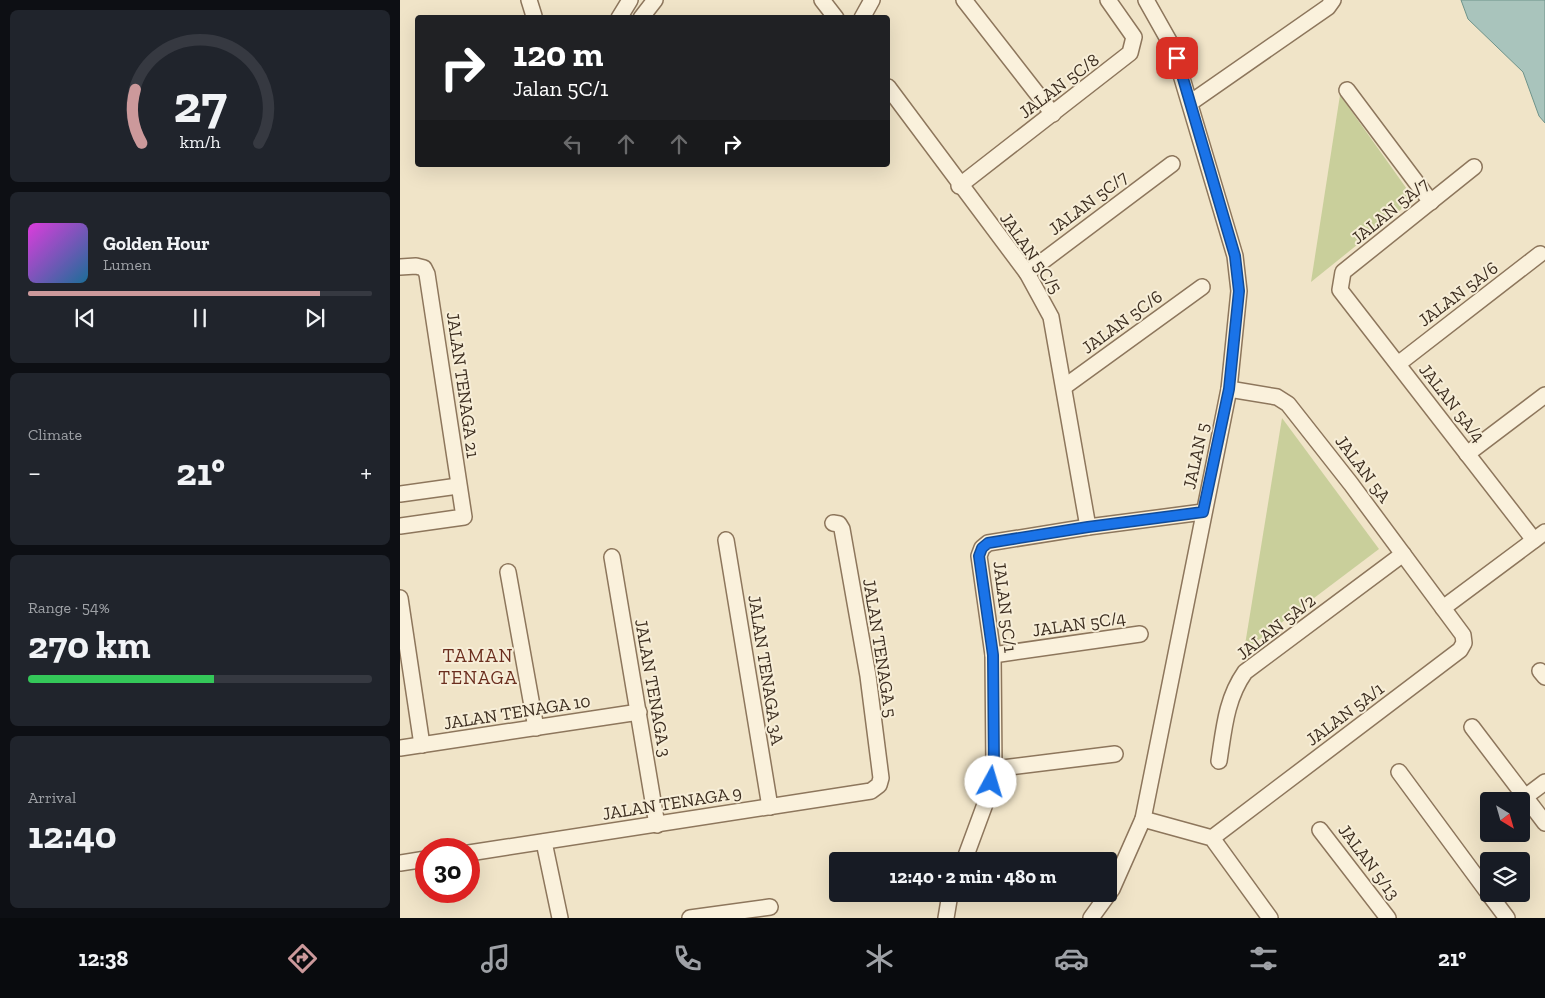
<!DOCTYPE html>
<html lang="en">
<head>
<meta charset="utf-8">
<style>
  body { margin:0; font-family:"Zilla Slab",serif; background:#20242c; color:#f1f3f6; height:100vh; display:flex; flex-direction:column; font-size:19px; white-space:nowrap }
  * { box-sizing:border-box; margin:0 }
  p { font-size:16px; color:#9ea1a6 }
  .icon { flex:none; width:28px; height:28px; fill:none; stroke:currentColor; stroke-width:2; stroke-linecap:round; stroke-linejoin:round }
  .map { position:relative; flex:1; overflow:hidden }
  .drawer { display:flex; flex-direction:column; gap:10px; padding:10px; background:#0d0f14; width:400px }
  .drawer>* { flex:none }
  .top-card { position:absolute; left:15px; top:15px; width:475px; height:152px; border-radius:5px; box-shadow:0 5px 20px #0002; background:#202124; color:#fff; overflow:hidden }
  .needle { width:32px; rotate:143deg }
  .controls { position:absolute; left:1080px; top:792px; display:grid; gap:10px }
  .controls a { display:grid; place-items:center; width:50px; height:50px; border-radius:5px; background:#171b24; box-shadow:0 5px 20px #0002; font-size:25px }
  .speed { position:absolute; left:15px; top:838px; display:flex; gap:10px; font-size:25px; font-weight:700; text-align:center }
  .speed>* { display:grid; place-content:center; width:65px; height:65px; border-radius:50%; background:#171b24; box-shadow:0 5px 20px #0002; line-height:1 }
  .speed .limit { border:8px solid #d22; background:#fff; color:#111 }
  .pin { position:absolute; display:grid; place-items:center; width:42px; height:42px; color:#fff; margin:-21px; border-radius:10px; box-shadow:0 2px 8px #0006 }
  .me { position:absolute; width:55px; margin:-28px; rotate:6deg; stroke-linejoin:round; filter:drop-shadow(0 0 4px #0008) }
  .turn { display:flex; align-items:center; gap:18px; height:105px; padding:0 15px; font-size:22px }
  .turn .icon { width:65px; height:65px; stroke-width:2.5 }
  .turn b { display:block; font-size:35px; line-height:42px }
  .lanes { display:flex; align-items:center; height:48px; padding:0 15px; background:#0003; justify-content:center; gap:25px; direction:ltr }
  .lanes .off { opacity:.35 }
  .big { font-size:38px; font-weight:700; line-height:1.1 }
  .drawer .widget { flex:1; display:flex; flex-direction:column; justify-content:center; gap:8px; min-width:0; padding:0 18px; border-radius:8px; background:#20242c }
  .drawer .dial { align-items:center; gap:0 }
  .dial svg { height:130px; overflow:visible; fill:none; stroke:#363941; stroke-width:7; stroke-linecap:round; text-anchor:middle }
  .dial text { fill:#f1f3f6; stroke:none }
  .song { display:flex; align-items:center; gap:15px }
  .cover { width:60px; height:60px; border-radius:8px; background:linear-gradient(135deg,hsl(300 70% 55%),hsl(200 70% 35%)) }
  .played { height:5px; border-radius:2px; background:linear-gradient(90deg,#cc999b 85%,#363941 85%) }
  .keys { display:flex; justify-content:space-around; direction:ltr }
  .heat { display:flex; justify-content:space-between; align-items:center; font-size:28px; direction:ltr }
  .charge { height:8px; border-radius:4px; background:linear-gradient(90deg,#34c759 54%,#363941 0) }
  .trip { position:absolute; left:429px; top:852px; width:288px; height:50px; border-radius:5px; background:#171b24; box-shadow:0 5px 20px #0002; font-weight:700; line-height:50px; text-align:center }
  .tabs { display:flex; height:80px; justify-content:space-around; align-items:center; background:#090b0e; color:#9ea1a6 }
  .tabs .icon { width:35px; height:35px }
  .tabs .selected { color:#cc999b }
  .tabs b { font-size:22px; color:#f1f3f6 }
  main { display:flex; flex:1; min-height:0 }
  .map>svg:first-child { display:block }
</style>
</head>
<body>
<main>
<section class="drawer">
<div class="widget dial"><svg viewBox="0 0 100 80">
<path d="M14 69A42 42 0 1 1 86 69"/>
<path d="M14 69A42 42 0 0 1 10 36" stroke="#cc999b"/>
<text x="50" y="56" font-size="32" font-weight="700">27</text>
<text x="50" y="72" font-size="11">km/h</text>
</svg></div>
<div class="widget">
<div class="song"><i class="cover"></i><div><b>Golden Hour</b><p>Lumen</p></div></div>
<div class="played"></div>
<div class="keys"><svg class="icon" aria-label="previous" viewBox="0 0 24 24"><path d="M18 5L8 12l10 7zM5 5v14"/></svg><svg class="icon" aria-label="pause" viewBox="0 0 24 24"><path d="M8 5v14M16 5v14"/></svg><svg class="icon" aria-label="next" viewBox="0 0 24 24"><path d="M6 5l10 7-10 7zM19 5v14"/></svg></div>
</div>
<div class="widget"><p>Climate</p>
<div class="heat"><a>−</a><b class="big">21°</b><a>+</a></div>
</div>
<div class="widget"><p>Range · 54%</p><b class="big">270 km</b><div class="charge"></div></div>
<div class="widget"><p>Arrival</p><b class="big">12:40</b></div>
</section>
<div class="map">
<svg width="1145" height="918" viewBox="0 0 1145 918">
  <rect width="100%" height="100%" fill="#f0e4c8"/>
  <g fill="#c9cf9b">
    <polygon points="940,95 1014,199 911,282"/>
    <polygon points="882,418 979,549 844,651"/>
  </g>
  <polygon fill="#a9c4bc" stroke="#6f938a" points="1061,0 1145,0 1145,123 1139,116 1123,72 1068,19"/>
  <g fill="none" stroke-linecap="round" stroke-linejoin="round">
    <defs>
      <g id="minor">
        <polyline points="129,0 134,16"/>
        <polyline points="422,0 436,18"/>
        <polyline points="564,0 653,114"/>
        <polyline points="219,18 230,0"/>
        <polyline points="241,18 255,0"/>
        <polyline points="462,18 472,0"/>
        <polyline points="488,87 627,273 651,317 688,527"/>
        <polyline points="947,90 1031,202"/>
        <polyline points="790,103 928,7 933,0"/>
        <polyline points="1074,167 943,272 940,290 1134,540"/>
        <polyline points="559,186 730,53 734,37 708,0"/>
        <polyline points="0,267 16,266 24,268 27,274 64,517 0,526"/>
        <polyline points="627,273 772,164"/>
        <polyline points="998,364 1140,254"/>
        <polyline points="664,387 802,287"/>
        <polyline points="1067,454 1145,395"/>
        <polyline points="0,494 58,486"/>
        <polyline points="326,540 370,807"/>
        <polyline points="212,557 257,825"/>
        <polyline points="108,572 136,728"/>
        <polyline points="0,598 22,745"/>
        <polyline points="1043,608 1145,532"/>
        <polyline points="593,655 740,634"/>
        <polyline points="1140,671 1145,677"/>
        <polyline points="1072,727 1145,823"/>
        <polyline points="0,748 239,712"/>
        <path d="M819,761C824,729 826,699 845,672L1003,554"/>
        <polyline points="594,769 715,754"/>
        <polyline points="999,772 1089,894"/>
        <polyline points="1125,797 1145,782"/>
        <polyline points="743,819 812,838 870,918"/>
        <polyline points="920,830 988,918"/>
        <polyline points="812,838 1060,650 1064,643 1063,635 951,484 888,404 877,397 829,389"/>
        <polyline points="144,842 160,918"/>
        <polyline points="69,853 471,791 479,785 481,778 468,676 442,529 439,524 433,523"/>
        <polyline points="564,861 588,796 594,769 593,655 579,556 582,548 588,543 688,527 803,512"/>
        <polyline points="0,863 26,859"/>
        <polyline points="1089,894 1107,918"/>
        <polyline points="290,918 370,907"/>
        <polyline points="546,918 550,894"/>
        <polyline points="691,918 712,889 743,819 829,389 839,291 835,256 773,48 746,0"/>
      </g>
    </defs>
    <use href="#minor" stroke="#8d765c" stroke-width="18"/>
    <use href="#minor" stroke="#faf1dc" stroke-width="15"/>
  </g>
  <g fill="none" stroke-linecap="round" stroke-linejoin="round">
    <defs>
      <polyline id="route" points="591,782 594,769 593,655 579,556 582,548 588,543 688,527 803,512 829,389 839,291 835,256 777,58"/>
    </defs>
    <use href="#route" stroke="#114b97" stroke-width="12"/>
    <use href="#route" stroke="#1a73e8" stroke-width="9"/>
  </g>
  <g text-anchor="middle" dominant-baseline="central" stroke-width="4" stroke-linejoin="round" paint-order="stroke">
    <g font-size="18" fill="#3d2e20" stroke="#f7eed8">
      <text transform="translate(659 86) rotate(-37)">JALAN 5C/8</text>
      <text transform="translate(688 203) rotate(-37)">JALAN 5C/7</text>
      <text transform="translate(990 211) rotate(-39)">JALAN 5A/7</text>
      <text transform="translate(631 253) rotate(55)">JALAN 5C/5</text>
      <text transform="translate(1058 294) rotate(-37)">JALAN 5A/6</text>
      <text transform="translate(722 322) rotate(-36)">JALAN 5C/6</text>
      <text transform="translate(63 385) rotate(82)">JALAN TENAGA 21</text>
      <text transform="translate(1052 403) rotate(52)">JALAN 5A/4</text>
      <text transform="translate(796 456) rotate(-78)">JALAN 5</text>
      <text transform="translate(963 469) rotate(53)">JALAN 5A</text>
      <text transform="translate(605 607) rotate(83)">JALAN 5C/1</text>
      <text transform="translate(679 624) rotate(-8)">JALAN 5C/4</text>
      <text transform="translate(876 627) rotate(-38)">JALAN 5A/2</text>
      <text transform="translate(480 648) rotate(81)">JALAN TENAGA 5</text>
      <text transform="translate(366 670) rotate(81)">JALAN TENAGA 3A</text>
      <text transform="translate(253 688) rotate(80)">JALAN TENAGA 3</text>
      <text transform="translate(117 712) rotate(-9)">JALAN TENAGA 10</text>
      <text transform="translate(945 714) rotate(-37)">JALAN 5A/1</text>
      <text transform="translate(272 803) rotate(-9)">JALAN TENAGA 9</text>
      <text transform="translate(969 862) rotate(53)">JALAN 5/13</text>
    </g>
    <g font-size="19" letter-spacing="1" fill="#6b2e1e" stroke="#f7eed8">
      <text x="78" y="655">TAMAN<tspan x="78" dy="22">TENAGA</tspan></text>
    </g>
  </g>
</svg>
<div class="controls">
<a><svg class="needle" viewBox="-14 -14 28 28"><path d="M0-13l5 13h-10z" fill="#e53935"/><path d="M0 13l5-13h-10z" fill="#9ea1a6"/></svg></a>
<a><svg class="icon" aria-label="layers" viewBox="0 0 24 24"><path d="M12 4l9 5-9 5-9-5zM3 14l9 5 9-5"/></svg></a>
</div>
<div class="speed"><div class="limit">30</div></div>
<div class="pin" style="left:777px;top:58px;background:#d93025"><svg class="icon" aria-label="arrive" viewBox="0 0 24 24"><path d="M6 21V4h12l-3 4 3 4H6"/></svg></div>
<svg class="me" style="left:591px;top:782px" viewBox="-20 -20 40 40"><circle r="19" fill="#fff"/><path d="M0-13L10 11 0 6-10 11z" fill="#1a73e8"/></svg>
<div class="trip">12:40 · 2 min · 480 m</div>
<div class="top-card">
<div class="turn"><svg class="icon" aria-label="right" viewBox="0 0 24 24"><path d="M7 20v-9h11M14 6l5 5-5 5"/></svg><div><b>120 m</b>Jalan 5C/1</div></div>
<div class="lanes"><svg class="icon off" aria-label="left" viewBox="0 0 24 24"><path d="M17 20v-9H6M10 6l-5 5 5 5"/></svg><svg class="icon off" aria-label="ahead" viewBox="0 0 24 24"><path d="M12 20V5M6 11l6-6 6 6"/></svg><svg class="icon off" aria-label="ahead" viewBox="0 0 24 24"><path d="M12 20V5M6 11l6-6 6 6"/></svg><svg class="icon" aria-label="right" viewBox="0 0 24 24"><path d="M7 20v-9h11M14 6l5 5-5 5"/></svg></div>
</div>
</div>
</main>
<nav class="tabs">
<b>12:38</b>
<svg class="icon selected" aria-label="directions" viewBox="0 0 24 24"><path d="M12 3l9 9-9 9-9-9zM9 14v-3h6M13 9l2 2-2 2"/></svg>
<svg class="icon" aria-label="music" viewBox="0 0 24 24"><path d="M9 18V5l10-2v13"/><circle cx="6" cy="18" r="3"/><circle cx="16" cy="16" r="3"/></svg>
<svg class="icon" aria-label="phone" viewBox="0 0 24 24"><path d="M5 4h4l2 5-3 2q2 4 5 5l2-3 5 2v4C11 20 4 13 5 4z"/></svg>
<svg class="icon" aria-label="climate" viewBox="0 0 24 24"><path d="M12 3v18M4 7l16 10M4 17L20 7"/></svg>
<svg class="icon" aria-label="car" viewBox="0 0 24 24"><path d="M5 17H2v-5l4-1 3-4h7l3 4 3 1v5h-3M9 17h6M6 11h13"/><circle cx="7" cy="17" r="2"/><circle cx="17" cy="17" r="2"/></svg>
<svg class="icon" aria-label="filters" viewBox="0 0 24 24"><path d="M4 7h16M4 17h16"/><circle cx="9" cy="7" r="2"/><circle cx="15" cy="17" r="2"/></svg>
<b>21°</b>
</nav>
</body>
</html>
